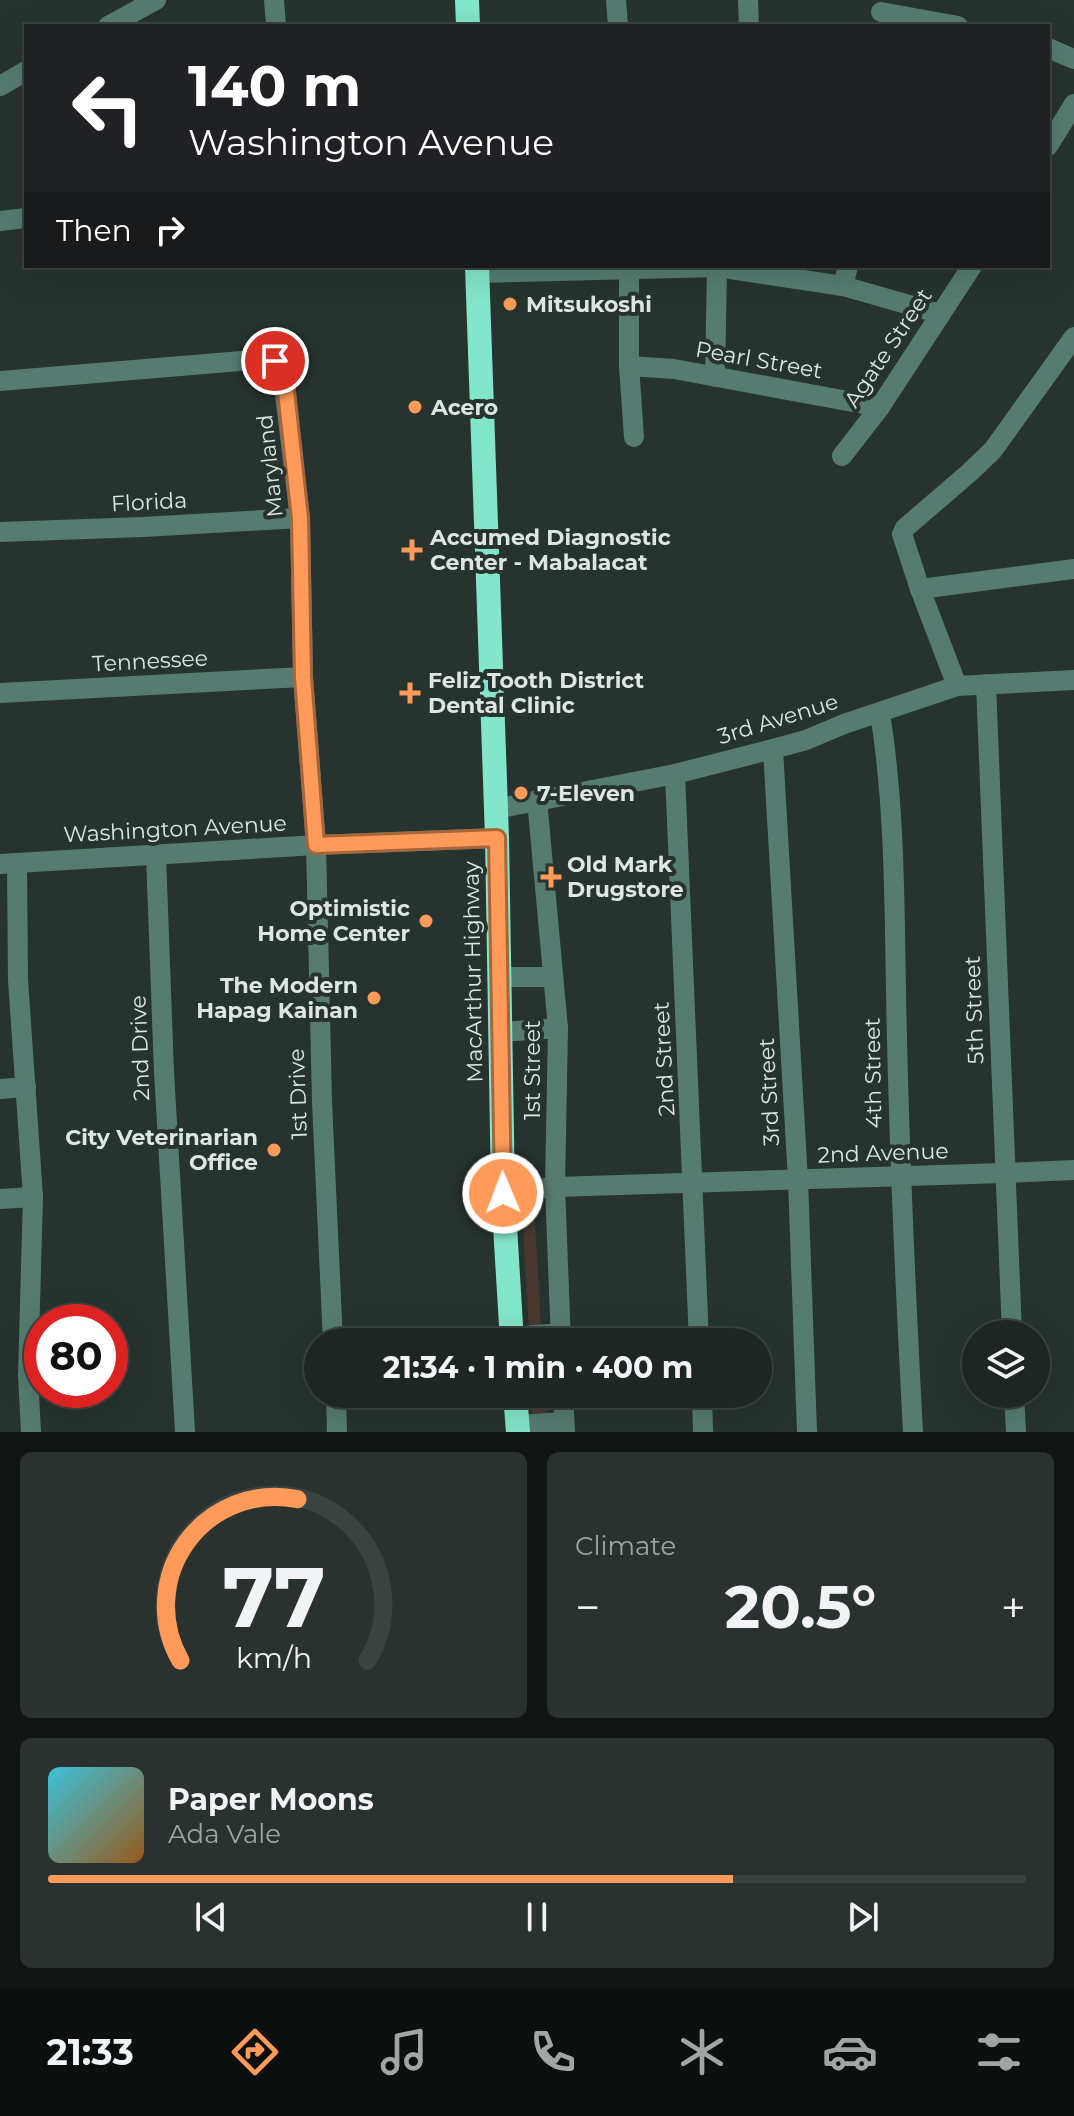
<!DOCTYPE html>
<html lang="en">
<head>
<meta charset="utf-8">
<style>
  body { margin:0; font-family:Montserrat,sans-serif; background:#2a3230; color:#f1f3f6; height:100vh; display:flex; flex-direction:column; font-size:30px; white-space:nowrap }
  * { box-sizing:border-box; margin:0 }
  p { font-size:26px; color:#a0a5a6 }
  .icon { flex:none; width:44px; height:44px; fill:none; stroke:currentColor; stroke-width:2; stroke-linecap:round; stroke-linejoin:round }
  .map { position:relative; height:1432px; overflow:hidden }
  .drawer { display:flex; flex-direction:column; gap:20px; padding:20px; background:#101513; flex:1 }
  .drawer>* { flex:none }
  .guide { position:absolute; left:24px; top:24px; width:1026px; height:244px; border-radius:0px; box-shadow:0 8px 32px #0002,0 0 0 2px #3b4341; background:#202124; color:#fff; overflow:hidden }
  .tools { position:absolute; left:962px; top:1320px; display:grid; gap:16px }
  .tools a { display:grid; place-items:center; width:88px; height:88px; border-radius:50%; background:#1d2623; box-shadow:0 8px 32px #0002,0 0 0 2px #3b4341; font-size:40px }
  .speed { position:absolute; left:24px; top:1304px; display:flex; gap:16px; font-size:40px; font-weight:700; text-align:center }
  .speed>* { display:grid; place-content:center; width:104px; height:104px; border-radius:50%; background:#1d2623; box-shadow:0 8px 32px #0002,0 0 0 2px #3b4341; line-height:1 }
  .speed .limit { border:12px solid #d22; background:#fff; color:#111 }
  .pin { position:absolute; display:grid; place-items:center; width:68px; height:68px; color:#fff; margin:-34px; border:4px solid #fff; border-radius:50%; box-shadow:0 2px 8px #0007 }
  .me { position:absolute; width:88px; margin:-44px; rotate:359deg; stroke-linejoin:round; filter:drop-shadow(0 0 6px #0008) }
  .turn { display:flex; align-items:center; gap:28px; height:168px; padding:0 32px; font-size:36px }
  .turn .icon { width:104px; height:104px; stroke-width:2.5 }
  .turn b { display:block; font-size:56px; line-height:68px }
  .then { display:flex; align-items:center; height:76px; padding:0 32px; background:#0003; gap:16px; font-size:30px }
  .big { font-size:60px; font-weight:700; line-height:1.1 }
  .drawer .tile { flex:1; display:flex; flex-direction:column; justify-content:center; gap:12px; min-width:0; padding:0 28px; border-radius:12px; background:#2a3230 }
  .drawer .dial { align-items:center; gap:0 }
  .dial svg { height:208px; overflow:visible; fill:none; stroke:#3b4341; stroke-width:7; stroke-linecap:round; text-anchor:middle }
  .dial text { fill:#f1f3f6; stroke:none }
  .song { display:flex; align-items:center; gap:24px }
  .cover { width:96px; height:96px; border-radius:12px; background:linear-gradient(135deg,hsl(190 70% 55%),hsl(30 70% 35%)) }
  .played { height:8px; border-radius:4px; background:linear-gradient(90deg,#ff9b5a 70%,#3b4341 70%) }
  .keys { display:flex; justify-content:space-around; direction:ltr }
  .heat { display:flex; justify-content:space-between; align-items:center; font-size:44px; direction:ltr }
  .drawer .tiles { flex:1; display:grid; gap:20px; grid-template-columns:1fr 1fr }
  .tile:last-child { grid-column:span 2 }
  .trip { position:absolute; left:304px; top:1328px; width:468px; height:80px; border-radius:40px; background:#1d2623; box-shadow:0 8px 32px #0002,0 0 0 2px #3b4341; font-weight:700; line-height:80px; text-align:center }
  .tabs { display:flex; height:128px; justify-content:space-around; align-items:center; background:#0c0f0e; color:#a0a5a6 }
  .tabs .icon { width:56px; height:56px }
  .tabs .selected { color:#ff9b5a }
  .tabs b { font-size:36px; color:#f1f3f6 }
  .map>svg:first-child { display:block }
</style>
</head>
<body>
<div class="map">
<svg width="1074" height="1432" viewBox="0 0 1074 1432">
  <rect width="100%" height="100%" fill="#27332f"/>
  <g fill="#49382e">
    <polygon points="534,1206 541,1329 529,1330 522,1207"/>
    <polygon points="531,1394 546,1394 548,1416 532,1417"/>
  </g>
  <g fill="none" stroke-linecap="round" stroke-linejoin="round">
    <g stroke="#567c71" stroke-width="20">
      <polyline points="274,0 276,26"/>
      <polyline points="616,0 618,26"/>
      <polyline points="748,0 749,26"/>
      <polyline points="881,12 958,26"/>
      <polyline points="108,26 156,0"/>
      <polyline points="1048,48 1074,59"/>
      <polyline points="0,86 26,71"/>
      <polyline points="1048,146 1074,104"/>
      <polyline points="0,221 26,218"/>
      <polyline points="629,266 629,366 634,437"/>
      <polyline points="477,273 717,267 843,286 941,314"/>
      <polyline points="843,286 848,266"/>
      <polyline points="629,366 674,369 880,407"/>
      <polyline points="715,377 717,267"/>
      <polyline points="0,381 266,359 275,361 282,370 300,518 303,677 316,845 322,1101 333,1342"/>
      <polyline points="842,456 880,407 972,266"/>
      <polyline points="0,532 143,527 300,518"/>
      <polyline points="920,589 1074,569"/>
      <polyline points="986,684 1012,1334"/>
      <polyline points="957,686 920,589 902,534 905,528 969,473 993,450 1074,337"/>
      <polyline points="0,693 303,677"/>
      <path d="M880,713C897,820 894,930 897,1039C900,1170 906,1301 913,1432"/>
      <polyline points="773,749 798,1180 807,1432"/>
      <polyline points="675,774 699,1342"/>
      <polyline points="537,800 558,1028 555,1187 561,1342"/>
      <polyline points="495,809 675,774 773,749 806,740 844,724 957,686 1074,680"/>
      <polyline points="156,855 164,1072 185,1432"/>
      <polyline points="17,863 18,980 33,1197 28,1375 31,1432"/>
      <polyline points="0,864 316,845 497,838"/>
      <polyline points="499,977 552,977"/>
      <polyline points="500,1032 558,1028"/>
      <polyline points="0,1089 26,1087"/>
      <polyline points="503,1193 555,1187 1004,1173 1074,1170"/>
      <polyline points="0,1199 33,1197"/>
      <polyline points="512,1337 561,1333"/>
      <polyline points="336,1394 337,1432"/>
      <polyline points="563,1394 565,1432"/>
      <polyline points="702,1394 703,1432"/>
      <polyline points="1014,1394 1016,1432"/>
      <polyline points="517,1425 564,1422"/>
    </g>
    <g stroke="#83e5ca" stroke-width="24">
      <polyline points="467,0 468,26"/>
      <polyline points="477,266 497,838 503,1193 512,1342"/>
      <polyline points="515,1394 518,1432"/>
    </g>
  </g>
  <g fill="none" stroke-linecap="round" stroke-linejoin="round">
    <defs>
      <polyline id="route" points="275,361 282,370 285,382 300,518 303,677 316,845 497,838 503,1193"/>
    </defs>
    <use href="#route" stroke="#a6653a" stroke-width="20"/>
    <use href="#route" stroke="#ff9b5a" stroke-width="14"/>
  </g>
  <g fill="#ff9b5a" stroke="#27332f" stroke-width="3">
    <circle cx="510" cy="304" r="8"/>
    <circle cx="415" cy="407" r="8"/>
    <path d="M408 538h8v8h8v8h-8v8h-8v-8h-8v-8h8z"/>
    <path d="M406 681h8v8h8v8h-8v8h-8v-8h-8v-8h8z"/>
    <circle cx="521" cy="793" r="8"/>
    <path d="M547 865h8v8h8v8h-8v8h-8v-8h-8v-8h8z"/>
    <circle cx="426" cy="921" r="8"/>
    <circle cx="374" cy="998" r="8"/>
    <circle cx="274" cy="1150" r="8"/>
  </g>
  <g text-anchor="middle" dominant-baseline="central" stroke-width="8" stroke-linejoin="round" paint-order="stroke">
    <g font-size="22" font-weight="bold" fill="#dee6e3" stroke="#27332f" text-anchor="start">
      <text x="526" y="304">Mitsukoshi</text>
      <text x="431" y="407">Acero</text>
      <text x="430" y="537">Accumed Diagnostic<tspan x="430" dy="25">Center - Mabalacat</tspan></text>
      <text x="428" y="680">Feliz Tooth District<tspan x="428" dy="25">Dental Clinic</tspan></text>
      <text x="537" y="793">7-Eleven</text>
      <text x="567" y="864">Old Mark<tspan x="567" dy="25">Drugstore</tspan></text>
      <text x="410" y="908" text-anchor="end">Optimistic<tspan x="410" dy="25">Home Center</tspan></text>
      <text x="358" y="985" text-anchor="end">The Modern<tspan x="358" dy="25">Hapag Kainan</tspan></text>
      <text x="258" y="1137" text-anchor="end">City Veterinarian<tspan x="258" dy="25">Office</tspan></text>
    </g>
    <g font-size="22" fill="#dee6e3" stroke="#27332f">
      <text transform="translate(888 348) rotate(-56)">Agate Street</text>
      <text transform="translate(759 360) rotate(10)">Pearl Street</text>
      <text transform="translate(270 466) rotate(-96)">Maryland</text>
      <text transform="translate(149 502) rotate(-3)">Florida</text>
      <text transform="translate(150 661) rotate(-3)">Tennessee</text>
      <text transform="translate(778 719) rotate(-17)">3rd Avenue</text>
      <text transform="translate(175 829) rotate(-3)">Washington Avenue</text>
      <text transform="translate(473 972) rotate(-91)">MacArthur Highway</text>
      <text transform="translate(974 1010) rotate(-92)">5th Street</text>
      <text transform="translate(140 1048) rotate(-92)">2nd Drive</text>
      <text transform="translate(664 1059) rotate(-93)">2nd Street</text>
      <text transform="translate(532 1070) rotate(-90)">1st Street</text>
      <text transform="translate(873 1073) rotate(-91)">4th Street</text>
      <text transform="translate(769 1092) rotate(-93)">3rd Street</text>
      <text transform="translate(298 1094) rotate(-92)">1st Drive</text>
      <text transform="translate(883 1153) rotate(-2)">2nd Avenue</text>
    </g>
  </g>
</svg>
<div class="tools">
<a><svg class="icon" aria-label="layers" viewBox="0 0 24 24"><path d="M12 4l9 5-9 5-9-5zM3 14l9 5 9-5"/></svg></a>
</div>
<div class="speed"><div class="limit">80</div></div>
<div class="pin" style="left:275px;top:361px;background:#d93025"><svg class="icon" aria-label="arrive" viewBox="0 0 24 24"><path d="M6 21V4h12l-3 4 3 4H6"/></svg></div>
<svg class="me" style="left:503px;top:1193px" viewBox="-20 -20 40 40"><circle r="17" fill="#ff9b5a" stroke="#fff" stroke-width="3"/><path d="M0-11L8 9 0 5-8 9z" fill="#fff"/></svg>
<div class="trip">21:34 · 1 min · 400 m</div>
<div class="guide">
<div class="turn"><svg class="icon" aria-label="left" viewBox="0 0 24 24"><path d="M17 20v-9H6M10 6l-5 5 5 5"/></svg><div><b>140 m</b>Washington Avenue</div></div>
<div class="then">Then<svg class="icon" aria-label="right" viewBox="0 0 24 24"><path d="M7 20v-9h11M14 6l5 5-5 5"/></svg></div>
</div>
</div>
<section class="drawer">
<div class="tiles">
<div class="tile dial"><svg viewBox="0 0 100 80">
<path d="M14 69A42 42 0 1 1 86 69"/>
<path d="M14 69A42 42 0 0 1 59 7" stroke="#ff9b5a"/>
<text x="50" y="56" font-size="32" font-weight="700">77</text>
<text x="50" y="72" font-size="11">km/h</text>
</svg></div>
<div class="tile"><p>Climate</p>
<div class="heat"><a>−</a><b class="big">20.5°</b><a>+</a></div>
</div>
<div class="tile">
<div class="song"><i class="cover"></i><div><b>Paper Moons</b><p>Ada Vale</p></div></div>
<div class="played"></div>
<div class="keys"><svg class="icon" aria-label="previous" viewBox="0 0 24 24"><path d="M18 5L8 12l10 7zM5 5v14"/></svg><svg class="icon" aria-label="pause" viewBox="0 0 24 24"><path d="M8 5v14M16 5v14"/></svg><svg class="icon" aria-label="next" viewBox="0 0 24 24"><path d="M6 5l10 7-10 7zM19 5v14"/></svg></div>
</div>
</div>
</section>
<nav class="tabs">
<b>21:33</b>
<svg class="icon selected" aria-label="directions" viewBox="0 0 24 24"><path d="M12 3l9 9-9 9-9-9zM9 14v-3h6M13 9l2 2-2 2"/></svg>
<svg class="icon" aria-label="music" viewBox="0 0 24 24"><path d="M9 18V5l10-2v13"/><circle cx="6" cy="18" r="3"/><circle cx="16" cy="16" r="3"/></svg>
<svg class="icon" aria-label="phone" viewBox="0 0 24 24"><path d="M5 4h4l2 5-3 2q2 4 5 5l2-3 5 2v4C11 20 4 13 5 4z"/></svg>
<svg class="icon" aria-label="climate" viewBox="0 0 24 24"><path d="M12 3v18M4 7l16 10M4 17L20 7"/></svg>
<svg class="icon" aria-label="car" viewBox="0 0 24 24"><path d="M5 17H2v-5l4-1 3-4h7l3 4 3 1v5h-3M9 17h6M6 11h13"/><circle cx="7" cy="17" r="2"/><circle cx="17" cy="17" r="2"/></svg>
<svg class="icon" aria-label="filters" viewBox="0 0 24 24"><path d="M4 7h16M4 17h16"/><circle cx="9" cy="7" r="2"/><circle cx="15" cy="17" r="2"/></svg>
</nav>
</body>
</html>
